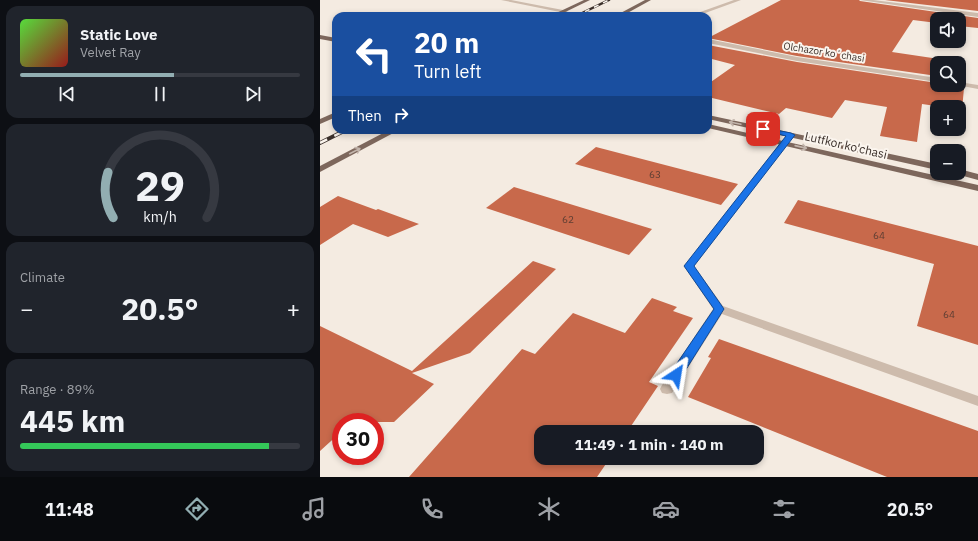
<!DOCTYPE html>
<html lang="en">
<head>
<meta charset="utf-8">
<style>
  body { margin:0; font-family:"IBM Plex Sans",sans-serif; background:#20242c; color:#f1f3f6; height:100vh; display:flex; flex-direction:column; font-size:15px; white-space:nowrap }
  * { box-sizing:border-box; margin:0 }
  p { font-size:13px; color:#9ea1a6 }
  .icon { flex:none; width:22px; height:22px; fill:none; stroke:currentColor; stroke-width:2; stroke-linecap:round; stroke-linejoin:round }
  .map { position:relative; flex:1; overflow:hidden }
  .drawer { display:flex; flex-direction:column; gap:6px; padding:6px; background:#0d0f14; width:320px }
  .drawer>* { flex:none }
  .banner { position:absolute; left:12px; top:12px; width:380px; height:122px; border-radius:12px; box-shadow:0 2px 6px #0003; background:#1a4fa0; color:#fff; overflow:hidden }
  .fabs { position:absolute; left:610px; top:12px; display:grid; gap:8px }
  .fabs a { display:grid; place-items:center; width:36px; height:36px; border-radius:8px; background:#171b24; box-shadow:0 2px 6px #0003; font-size:20px }
  .speed { position:absolute; left:12px; top:413px; display:flex; gap:8px; font-size:20px; font-weight:700; text-align:center }
  .speed>* { display:grid; place-content:center; width:52px; height:52px; border-radius:50%; background:#171b24; box-shadow:0 2px 6px #0003; line-height:1 }
  .speed .limit { border:6px solid #d22; background:#fff; color:#111 }
  .pin { position:absolute; display:grid; place-items:center; width:34px; height:34px; color:#fff; margin:-17px; border-radius:8px; box-shadow:0 2px 6px #0006 }
  .me { position:absolute; width:44px; margin:-22px; rotate:33deg; stroke-linejoin:round; filter:drop-shadow(0 0 3px #0008) }
  .turn { display:flex; align-items:center; gap:14px; height:84px; padding:0 16px; font-size:18px }
  .turn .icon { width:52px; height:52px; stroke-width:2.5 }
  .turn b { display:block; font-size:28px; line-height:34px }
  .then { display:flex; align-items:center; height:38px; padding:0 16px; background:#0003; gap:8px; font-size:15px }
  .big { font-size:30px; font-weight:700; line-height:1.1 }
  .drawer .tile { flex:1; display:flex; flex-direction:column; justify-content:center; gap:6px; min-width:0; padding:0 14px; border-radius:12px; background:#20242c }
  .drawer .dial { align-items:center; gap:0 }
  .dial svg { height:104px; overflow:visible; fill:none; stroke:#363941; stroke-width:7; stroke-linecap:round; text-anchor:middle }
  .dial text { fill:#f1f3f6; stroke:none }
  .song { display:flex; align-items:center; gap:12px }
  .cover { width:48px; height:48px; border-radius:6px; background:linear-gradient(135deg,hsl(110 70% 55%),hsl(0 70% 35%)) }
  .played { height:4px; border-radius:2px; background:linear-gradient(90deg,#92aeb2 55%,#363941 55%) }
  .keys { display:flex; justify-content:space-around; direction:ltr }
  .heat { display:flex; justify-content:space-between; align-items:center; font-size:22px; direction:ltr }
  .charge { height:6px; border-radius:3px; background:linear-gradient(90deg,#34c759 89%,#363941 0) }
  .trip { position:absolute; left:214px; top:425px; width:230px; height:40px; border-radius:12px; background:#171b24; box-shadow:0 2px 6px #0003; font-weight:700; line-height:40px; text-align:center }
  .tab-bar { display:flex; height:64px; justify-content:space-around; align-items:center; background:#090b0e; color:#9ea1a6 }
  .tab-bar .icon { width:28px; height:28px }
  .tab-bar .selected { color:#92aeb2 }
  .tab-bar b { font-size:18px; color:#f1f3f6 }
  main { display:flex; flex:1; min-height:0 }
  .map>svg:first-child { display:block }
</style>
</head>
<body>
<main>
<section class="drawer">
<div class="tile">
<div class="song"><i class="cover"></i><div><b>Static Love</b><p>Velvet Ray</p></div></div>
<div class="played"></div>
<div class="keys"><svg class="icon" aria-label="previous" viewBox="0 0 24 24"><path d="M18 5L8 12l10 7zM5 5v14"/></svg><svg class="icon" aria-label="pause" viewBox="0 0 24 24"><path d="M8 5v14M16 5v14"/></svg><svg class="icon" aria-label="next" viewBox="0 0 24 24"><path d="M6 5l10 7-10 7zM19 5v14"/></svg></div>
</div>
<div class="tile dial"><svg viewBox="0 0 100 80">
<path d="M14 69A42 42 0 1 1 86 69"/>
<path d="M14 69A42 42 0 0 1 10 34" stroke="#92aeb2"/>
<text x="50" y="56" font-size="32" font-weight="700">29</text>
<text x="50" y="72" font-size="11">km/h</text>
</svg></div>
<div class="tile"><p>Climate</p>
<div class="heat"><a>−</a><b class="big">20.5°</b><a>+</a></div>
</div>
<div class="tile"><p>Range · 89%</p><b class="big">445 km</b><div class="charge"></div></div>
</section>
<div class="map">
<svg width="658" height="477" viewBox="0 0 658 477">
  <rect width="100%" height="100%" fill="#f4ebe1"/>
  <g fill="#c8694b">
    <polygon points="461,0 539,0 540,1 658,18 658,28 639,26 639,19 617,19 617,23 593,20 572,52 646,63 644,81 639,81 639,63 617,63 617,76 477,56 388,38"/>
    <polygon points="565,0 658,0 658,11"/>
    <polygon points="388,45 477,62 617,83 617,85 636,85 644,88 642,110 639,110 639,107 623,107 602,104 597,142 560,136 567,107 525,100 512,118 466,108 459,114 388,97 388,84 415,65 388,58"/>
    <polygon points="276,147 418,184 401,205 255,164"/>
    <polygon points="194,187 332,229 309,255 166,208"/>
    <polygon points="18,196 56,210 58,209 99,224 68,237 33,224 0,245 0,207"/>
    <polygon points="478,200 658,246 658,345 597,326 614,264 464,223"/>
    <polygon points="213,261 236,269 150,353 92,373 114,384 74,422 21,422 21,432 0,451 0,326 92,371"/>
    <polygon points="332,298 357,307 353,311 373,318 329,382 338,386 307,432 221,432 221,458 290,458 277,477 89,477 202,349 215,354 253,313 305,333"/>
    <polygon points="399,339 658,431 658,477 567,477 368,397 391,358 388,357"/>
  </g>
  <g fill="none" stroke-linecap="round" stroke-linejoin="round">
    <g fill="#cdbbac" fill-rule="evenodd">
      <polygon points="181,0 191,0 248,11 245,13"/>
      <polygon points="414,0 421,0 377,16 369,16"/>
      <polygon points="540,0 553,0 658,13 658,17"/>
      <polygon points="388,39 477,57 617,78 617,82 477,61 388,43"/>
      <polygon points="639,82 658,85 658,89 637,85 639,85"/>
      <polygon points="468,133 474,133 475,135 374,266 403,306 658,396 658,406 402,314 352,393 347,394 342,393 340,389 342,385 393,309 364,266"/>
    </g>
    <g fill="#7d675c" fill-rule="evenodd">
      <polygon points="264,0 270,0 237,16 230,16"/>
      <polygon points="325,0 331,0 302,16 295,16"/>
      <polygon points="0,35 16,38 16,42 0,39"/>
      <polygon points="16,112 16,117 0,124 0,119"/>
      <polygon points="388,115 617,164 617,170 388,119"/>
      <polygon points="388,124 658,185 658,191 388,128"/>
      <polygon points="69,130 79,130 0,172 0,166"/>
      <polygon points="639,169 658,174 658,180 636,174 639,173"/>
    </g>
    <defs>
      <polyline id="rail-far1" points="256,16 289,0"/>
      <polyline id="rail" points="0,143 26,130"/>
    </defs>
    <use href="#rail-far1" stroke="#3b302b" stroke-width="2.5"/>
    <use href="#rail" stroke="#3b302b" stroke-width="4"/>
    <use href="#rail-far1" stroke="#fbf5ee" stroke-width="1.5" stroke-dasharray="5" stroke-linecap="butt"/>
    <use href="#rail" stroke="#fbf5ee" stroke-width="2.5" stroke-dasharray="8" stroke-linecap="butt"/>
  </g>
  <defs><path id="oneway-shaft" d="M-6 0H5M1.5-3L5.5 0L1.5 3" fill="none" stroke-width="1.6" stroke-linecap="round" stroke-linejoin="round"/></defs>
  <g stroke="#c2b5ac">
    <use href="#oneway-shaft" transform="translate(415 123) rotate(-168)"/>
    <use href="#oneway-shaft" transform="translate(481 147) rotate(13)"/>
    <use href="#oneway-shaft" transform="translate(35 151) rotate(-27)"/>
  </g>
  <polygon fill="#1a73e8" stroke="#114b97" points="441,127 471,133 475,135 374,266 404,309 360,379 356,380 351,379 350,375 351,372 394,309 364,266 466,136 441,130"/>
  <g text-anchor="middle" dominant-baseline="central" stroke-width="4" stroke-linejoin="round" paint-order="stroke">
    <g font-size="10" fill="#3b302b" stroke="#fbf5ee">
      <text transform="translate(504 52) rotate(9)">Olchazor koʻchasi</text>
    </g>
    <g font-size="10" fill="#5e3e33">
      <text x="335" y="174">63</text>
      <text x="248" y="219">62</text>
      <text x="559" y="235">64</text>
      <text x="629" y="314">64</text>
    </g>
    <g font-size="12" fill="#3b302b" stroke="#fbf5ee">
      <text transform="translate(526 145) rotate(13)">Lutfkor ko'chasi</text>
    </g>
  </g>
</svg>
<div class="fabs">
<a><svg class="icon" aria-label="sound" viewBox="0 0 24 24"><path d="M4 9h4l5-4v14l-5-4H4zM17 9q2 3 0 6"/></svg></a>
<a><svg class="icon" aria-label="search" viewBox="0 0 24 24"><circle cx="10" cy="10" r="6"/><path d="M15 15l6 6"/></svg></a>
<a>+</a>
<a>−</a>
</div>
<div class="speed"><div class="limit">30</div></div>
<div class="pin" style="left:443px;top:129px;background:#d93025"><svg class="icon" aria-label="arrive" viewBox="0 0 24 24"><path d="M6 21V4h12l-3 4 3 4H6"/></svg></div>
<svg class="me" style="left:356px;top:375px" viewBox="-20 -20 40 40"><path d="M0-17L14 15 0 8-14 15z" fill="#1a73e8" stroke="#fff" stroke-width="4"/></svg>
<div class="trip">11:49 · 1 min · 140 m</div>
<div class="banner">
<div class="turn"><svg class="icon" aria-label="left" viewBox="0 0 24 24"><path d="M17 20v-9H6M10 6l-5 5 5 5"/></svg><div><b>20 m</b>Turn left</div></div>
<div class="then">Then<svg class="icon" aria-label="right" viewBox="0 0 24 24"><path d="M7 20v-9h11M14 6l5 5-5 5"/></svg></div>
</div>
</div>
</main>
<nav class="tab-bar">
<b>11:48</b>
<svg class="icon selected" aria-label="directions" viewBox="0 0 24 24"><path d="M12 3l9 9-9 9-9-9zM9 14v-3h6M13 9l2 2-2 2"/></svg>
<svg class="icon" aria-label="music" viewBox="0 0 24 24"><path d="M9 18V5l10-2v13"/><circle cx="6" cy="18" r="3"/><circle cx="16" cy="16" r="3"/></svg>
<svg class="icon" aria-label="phone" viewBox="0 0 24 24"><path d="M5 4h4l2 5-3 2q2 4 5 5l2-3 5 2v4C11 20 4 13 5 4z"/></svg>
<svg class="icon" aria-label="climate" viewBox="0 0 24 24"><path d="M12 3v18M4 7l16 10M4 17L20 7"/></svg>
<svg class="icon" aria-label="car" viewBox="0 0 24 24"><path d="M5 17H2v-5l4-1 3-4h7l3 4 3 1v5h-3M9 17h6M6 11h13"/><circle cx="7" cy="17" r="2"/><circle cx="17" cy="17" r="2"/></svg>
<svg class="icon" aria-label="filters" viewBox="0 0 24 24"><path d="M4 7h16M4 17h16"/><circle cx="9" cy="7" r="2"/><circle cx="15" cy="17" r="2"/></svg>
<b>20.5°</b>
</nav>
</body>
</html>
